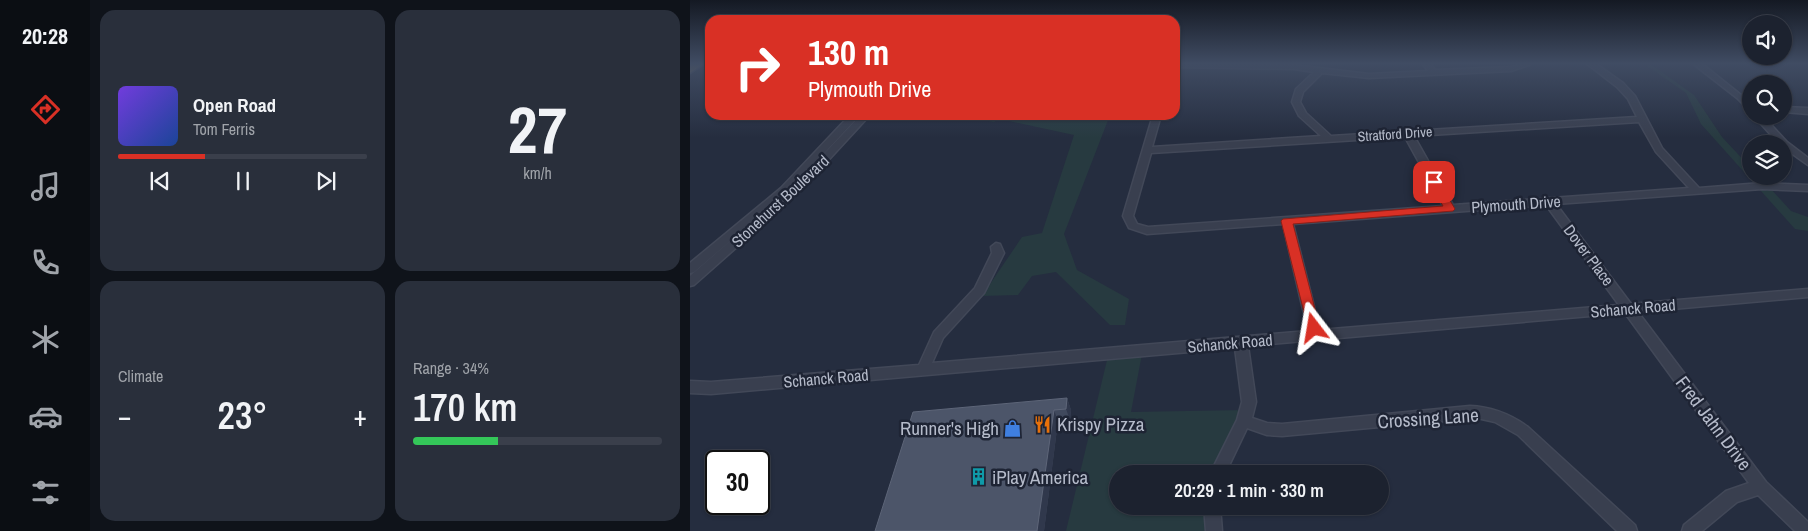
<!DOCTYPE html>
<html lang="en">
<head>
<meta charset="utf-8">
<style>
  body { margin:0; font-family:"Archivo Narrow",sans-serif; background:#292f3b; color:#f1f3f6; height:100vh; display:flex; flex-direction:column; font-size:19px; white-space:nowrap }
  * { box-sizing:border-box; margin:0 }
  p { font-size:16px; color:#a0a4aa }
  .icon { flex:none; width:28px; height:28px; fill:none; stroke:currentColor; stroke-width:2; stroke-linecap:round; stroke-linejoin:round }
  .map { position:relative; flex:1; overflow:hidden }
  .sheet { display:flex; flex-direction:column; gap:10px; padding:10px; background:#0f131a; width:600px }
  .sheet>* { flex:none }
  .banner { position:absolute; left:15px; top:15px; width:475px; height:105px; border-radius:15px; box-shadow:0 1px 4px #0004,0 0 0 1px #3a3f4b; background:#d93025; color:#fff; overflow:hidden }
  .tools { position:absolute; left:1052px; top:15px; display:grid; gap:10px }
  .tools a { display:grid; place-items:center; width:50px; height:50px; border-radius:50%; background:#1c222f; box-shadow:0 1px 4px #0004,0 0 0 1px #3a3f4b; font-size:25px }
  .speed { position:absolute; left:15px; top:450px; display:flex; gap:10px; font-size:25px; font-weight:700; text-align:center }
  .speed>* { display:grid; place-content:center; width:65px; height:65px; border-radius:50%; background:#1c222f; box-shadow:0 1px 4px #0004,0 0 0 1px #3a3f4b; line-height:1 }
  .speed .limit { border:2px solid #111; border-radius:8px; background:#fff; color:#111 }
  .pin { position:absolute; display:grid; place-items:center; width:42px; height:42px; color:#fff; margin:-21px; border-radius:10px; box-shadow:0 2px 8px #0006 }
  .me { position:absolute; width:55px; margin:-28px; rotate:346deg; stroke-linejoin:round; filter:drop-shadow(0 0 4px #0008) }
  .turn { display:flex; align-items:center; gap:18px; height:105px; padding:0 20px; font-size:22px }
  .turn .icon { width:65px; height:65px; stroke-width:2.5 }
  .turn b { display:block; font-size:35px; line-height:42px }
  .big { font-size:38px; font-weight:600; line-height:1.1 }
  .sheet .tile { flex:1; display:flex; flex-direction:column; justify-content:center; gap:8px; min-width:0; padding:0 18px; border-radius:15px; background:#292f3b }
  .sheet .dial { align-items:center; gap:0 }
  .dial b { font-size:65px; line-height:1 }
  .song { display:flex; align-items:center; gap:15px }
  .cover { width:60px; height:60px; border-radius:8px; background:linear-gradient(135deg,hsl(260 70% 55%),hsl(220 70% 35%)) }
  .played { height:5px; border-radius:2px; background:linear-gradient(90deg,#d93025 35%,#3a3f4b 35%) }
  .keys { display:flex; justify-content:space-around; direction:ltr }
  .heat { display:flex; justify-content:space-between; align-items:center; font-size:28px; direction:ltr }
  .charge { height:8px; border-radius:4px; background:linear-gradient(90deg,#34c759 34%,#3a3f4b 0) }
  .sheet .tiles { flex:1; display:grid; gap:10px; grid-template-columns:repeat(2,1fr) }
  .trip { position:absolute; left:419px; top:465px; width:280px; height:50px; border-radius:25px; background:#1c222f; box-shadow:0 1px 4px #0004,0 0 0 1px #3a3f4b; font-weight:600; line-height:50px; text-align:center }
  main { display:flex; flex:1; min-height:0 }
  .menu { display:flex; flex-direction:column; width:90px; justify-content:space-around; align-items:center; background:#0b0e13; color:#a0a4aa }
  .menu .icon { width:35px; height:35px }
  .menu .on { color:#d93025 }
  .menu b { font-size:22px; color:#f1f3f6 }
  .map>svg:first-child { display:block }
</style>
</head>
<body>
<main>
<nav class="menu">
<b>20:28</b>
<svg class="icon on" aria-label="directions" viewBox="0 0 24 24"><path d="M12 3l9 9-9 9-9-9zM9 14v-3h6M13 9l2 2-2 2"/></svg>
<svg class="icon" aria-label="music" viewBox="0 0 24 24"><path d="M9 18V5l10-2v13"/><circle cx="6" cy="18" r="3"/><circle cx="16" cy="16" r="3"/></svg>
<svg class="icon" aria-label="phone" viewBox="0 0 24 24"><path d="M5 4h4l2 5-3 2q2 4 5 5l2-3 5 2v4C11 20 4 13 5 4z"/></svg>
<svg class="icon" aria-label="climate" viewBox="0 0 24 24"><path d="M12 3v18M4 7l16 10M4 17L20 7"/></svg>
<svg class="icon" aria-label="car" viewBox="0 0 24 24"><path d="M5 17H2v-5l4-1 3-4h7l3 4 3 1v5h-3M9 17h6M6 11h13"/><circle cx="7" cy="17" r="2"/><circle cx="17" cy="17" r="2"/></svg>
<svg class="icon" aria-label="filters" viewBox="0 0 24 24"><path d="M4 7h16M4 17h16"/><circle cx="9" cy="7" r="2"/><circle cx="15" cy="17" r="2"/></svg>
</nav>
<section class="sheet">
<div class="tiles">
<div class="tile">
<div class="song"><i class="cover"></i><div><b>Open Road</b><p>Tom Ferris</p></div></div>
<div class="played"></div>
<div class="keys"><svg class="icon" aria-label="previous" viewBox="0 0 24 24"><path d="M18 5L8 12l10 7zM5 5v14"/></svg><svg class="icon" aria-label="pause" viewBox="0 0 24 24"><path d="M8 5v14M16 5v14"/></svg><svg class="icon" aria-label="next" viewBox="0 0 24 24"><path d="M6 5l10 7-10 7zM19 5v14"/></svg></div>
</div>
<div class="tile dial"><b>27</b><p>km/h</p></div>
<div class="tile"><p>Climate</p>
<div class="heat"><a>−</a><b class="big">23°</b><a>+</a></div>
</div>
<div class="tile"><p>Range · 34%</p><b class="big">170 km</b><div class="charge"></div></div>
</div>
</section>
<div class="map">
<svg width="1118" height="531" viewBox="0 0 1118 531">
  <rect width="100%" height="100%" fill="#252d3f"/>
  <g fill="#273a40">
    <polygon points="953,63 959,63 1004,95 1032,137 1061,168 1061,176 1069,176 1101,211 1118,217 1118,231 1105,229 1011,124 996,93"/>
    <polygon points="262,115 420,115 374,234 387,270 439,299 435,325 420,325 366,272 342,276 328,295 292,296 332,237 352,233 384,135 310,119 304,122"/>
    <polygon points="452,354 441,412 556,410 528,474 428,474 428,506 524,506 524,531 376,531 418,356"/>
  </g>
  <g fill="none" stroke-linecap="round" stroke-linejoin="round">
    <defs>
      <g id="minor">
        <path d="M485,63L604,65L679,74L738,71L732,63H740L745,70L821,67L833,63L839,65L821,71L679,78L632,73L613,92L610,102L616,113L641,136L947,117L938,99L927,87L896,63H905L933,83L945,96L972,148L1009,188L1072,183L1118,185V191L1072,189L866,204L941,304L1118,289V297L948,312L1076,482L1118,522V531H1105L1068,495L1047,502L1012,531H992L994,525L1036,491L1059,483L935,313L558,346L566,402L562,418L577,423L592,424L780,406C802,407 820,414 838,427L945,525L947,531H927L828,435L805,422L787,418L592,436L577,435L557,428L535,474H520L547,420L552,402L545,348L21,394L0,393V381L21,382L229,365L244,332L285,288L302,253L301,247L306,243L310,244L314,253L294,293L253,338L242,363L618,331L593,224L457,234L439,228L433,216L463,115H471L462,147L631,136L609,116L602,102L606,89L624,72L604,69L485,67ZM949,122L966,152L999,188L763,205L724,136ZM715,137L753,206L458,227L447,224L443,216L461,153ZM856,205L929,305L630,330L603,224Z"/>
        <polygon points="1002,63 1011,63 1061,103 1061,109 1058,109 1047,98"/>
        <polygon points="1094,107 1118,108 1118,114 1094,112"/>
        <polygon points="162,115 165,116 165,120 98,192 171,115 180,115 110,191 4,285 0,286 0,276 90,198 4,272 0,273 0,263 91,188 159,116"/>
        <polygon points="1064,116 1073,116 1097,142 1118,158 1118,165 1094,148 1094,144 1089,144"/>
        <polygon points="514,506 530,506 532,531 516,531"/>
      </g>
      <polygon id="highway" points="3,63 15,63 0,73 0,65"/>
    </defs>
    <use href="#minor" stroke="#424858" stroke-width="3"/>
    <use href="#highway" stroke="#444a5a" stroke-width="3"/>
    <use href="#minor" fill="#393f4f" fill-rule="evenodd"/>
    <use href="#highway" fill="#756c56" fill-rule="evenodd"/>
  </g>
  <polygon fill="#40495d" points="377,398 381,410 380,420 368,421 354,531 185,531"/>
  <g fill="#30384c">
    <polygon points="377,398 381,410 380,420 376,409"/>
    <polygon points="364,410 368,421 354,531 347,531"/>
  </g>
  <polygon fill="#4c5569" stroke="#5d6578" points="377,398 376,409 364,410 347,531 185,531 223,412"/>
  <linearGradient id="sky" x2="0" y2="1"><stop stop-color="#141923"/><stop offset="0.46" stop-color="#404c63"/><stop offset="1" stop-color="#404c63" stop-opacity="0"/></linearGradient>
  <rect width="1118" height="138" fill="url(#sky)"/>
  <polygon fill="#d93025" stroke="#8d1f18" points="741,180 748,180 765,209 763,211 603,224 630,328 628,332 619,332 591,221 593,219 753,206 739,182"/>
  <defs>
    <symbol id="restaurant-bare" viewBox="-9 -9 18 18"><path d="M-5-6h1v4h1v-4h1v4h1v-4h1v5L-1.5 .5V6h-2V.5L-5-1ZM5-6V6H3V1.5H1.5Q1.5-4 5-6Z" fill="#e8710a" stroke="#1e2434" stroke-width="2.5" paint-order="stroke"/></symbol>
    <symbol id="shop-bare" viewBox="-9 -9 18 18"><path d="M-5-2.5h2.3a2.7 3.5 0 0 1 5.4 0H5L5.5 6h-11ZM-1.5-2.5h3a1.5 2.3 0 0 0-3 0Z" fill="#3f7fe0" stroke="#1e2434" stroke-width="2.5" paint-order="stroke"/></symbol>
    <symbol id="building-bare" viewBox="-9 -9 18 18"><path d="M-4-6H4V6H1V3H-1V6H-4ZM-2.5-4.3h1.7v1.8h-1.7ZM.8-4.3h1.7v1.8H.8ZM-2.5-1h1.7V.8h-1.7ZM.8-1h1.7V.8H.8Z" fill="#0f9aa8" stroke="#1e2434" stroke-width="2.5" paint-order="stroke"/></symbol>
  </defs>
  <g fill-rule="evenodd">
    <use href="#restaurant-bare" x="340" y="412" width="25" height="25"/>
    <use href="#shop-bare" x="310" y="416" width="25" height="25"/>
    <use href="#building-bare" x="276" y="464" width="25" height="25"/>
  </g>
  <g text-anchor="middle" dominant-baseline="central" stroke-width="5" stroke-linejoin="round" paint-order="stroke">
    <g font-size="14" fill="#b5bbca" stroke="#1e2434">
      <text transform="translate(705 134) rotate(-4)">Stratford Drive</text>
    </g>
    <g font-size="16" fill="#b5bbca" stroke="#1e2434">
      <text transform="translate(90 201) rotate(-43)">Stonehurst Boulevard</text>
      <text transform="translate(826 204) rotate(-4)">Plymouth Drive</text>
      <text transform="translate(899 255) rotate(53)">Dover Place</text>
      <text transform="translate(943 308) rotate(-5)">Schanck Road</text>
      <text transform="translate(540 343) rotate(-5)">Schanck Road</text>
      <text transform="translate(136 378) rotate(-5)">Schanck Road</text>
    </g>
    <g font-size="19" fill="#b5bbca" stroke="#1e2434">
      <text transform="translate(738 418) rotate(-4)">Crossing Lane</text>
      <text transform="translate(1024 423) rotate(53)">Fred Jahn Drive</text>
    </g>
    <g font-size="19" fill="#b5bbca" stroke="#1e2434" text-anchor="start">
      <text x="367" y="424">Krispy Pizza</text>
      <text x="309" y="428" text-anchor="end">Runner's High</text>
      <text x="302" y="477">iPlay America</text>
    </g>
  </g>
</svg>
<div class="tools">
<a><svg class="icon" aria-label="sound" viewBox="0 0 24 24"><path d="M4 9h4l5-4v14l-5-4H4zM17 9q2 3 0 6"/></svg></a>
<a><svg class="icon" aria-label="search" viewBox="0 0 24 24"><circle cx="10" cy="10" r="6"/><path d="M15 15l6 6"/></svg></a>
<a><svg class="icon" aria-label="layers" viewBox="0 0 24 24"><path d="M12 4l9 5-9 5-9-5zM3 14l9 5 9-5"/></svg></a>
</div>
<div class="speed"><div class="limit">30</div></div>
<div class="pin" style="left:744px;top:182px;background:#d93025"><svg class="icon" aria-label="arrive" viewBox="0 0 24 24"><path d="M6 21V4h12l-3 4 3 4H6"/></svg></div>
<svg class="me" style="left:624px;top:328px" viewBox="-20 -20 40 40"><path d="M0-17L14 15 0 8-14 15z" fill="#d93025" stroke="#fff" stroke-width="4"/></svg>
<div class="trip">20:29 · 1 min · 330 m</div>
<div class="banner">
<div class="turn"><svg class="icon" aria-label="right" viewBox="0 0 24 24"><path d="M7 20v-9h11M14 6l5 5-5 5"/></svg><div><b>130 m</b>Plymouth Drive</div></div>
</div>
</div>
</main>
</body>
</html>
